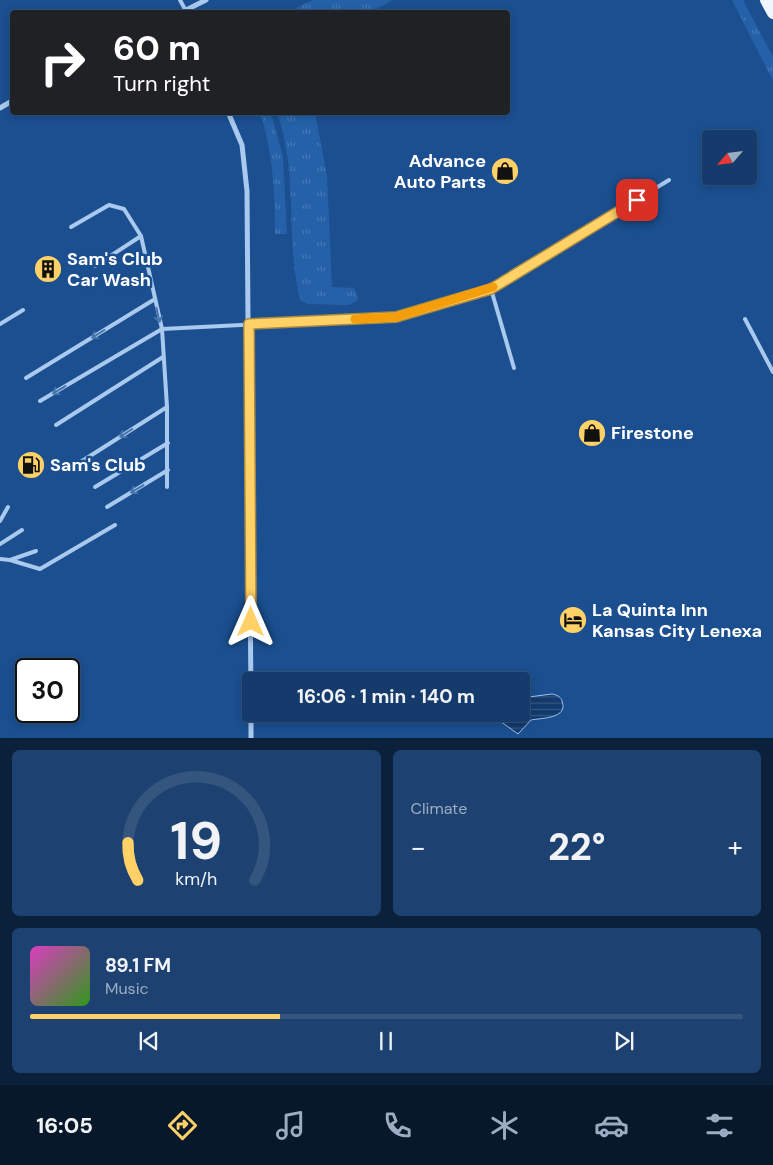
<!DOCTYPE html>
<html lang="en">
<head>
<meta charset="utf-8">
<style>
  body { margin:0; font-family:"DM Sans",sans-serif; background:#1d4271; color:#f1f3f6; height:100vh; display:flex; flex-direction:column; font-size:19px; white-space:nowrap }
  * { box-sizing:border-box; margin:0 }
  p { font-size:16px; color:#9dadc1 }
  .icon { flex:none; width:28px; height:28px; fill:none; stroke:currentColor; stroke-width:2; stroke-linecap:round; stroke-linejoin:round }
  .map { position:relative; height:738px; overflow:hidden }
  .panel { display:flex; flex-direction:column; gap:12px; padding:12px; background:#0b203b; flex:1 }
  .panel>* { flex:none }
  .banner { position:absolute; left:10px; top:10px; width:500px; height:105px; border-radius:5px; box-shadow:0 2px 8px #0003,0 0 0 1px #33557e; background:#202124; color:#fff; overflow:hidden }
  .needle { width:32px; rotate:242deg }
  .controls { position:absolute; left:702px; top:130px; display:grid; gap:10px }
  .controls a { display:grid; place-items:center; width:55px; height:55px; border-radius:5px; background:#143b6b; box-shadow:0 2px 8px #0003,0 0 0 1px #33557e; font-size:25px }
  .speed { position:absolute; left:15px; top:658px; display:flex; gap:10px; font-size:25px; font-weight:700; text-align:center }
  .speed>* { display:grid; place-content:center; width:65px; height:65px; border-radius:50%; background:#143b6b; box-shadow:0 2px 8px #0003,0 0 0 1px #33557e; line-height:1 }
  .speed .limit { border:2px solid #111; border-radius:8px; background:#fff; color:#111 }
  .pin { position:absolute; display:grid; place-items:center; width:42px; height:42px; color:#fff; margin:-21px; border-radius:10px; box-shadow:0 2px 8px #0006 }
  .me { position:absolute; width:55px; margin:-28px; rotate:0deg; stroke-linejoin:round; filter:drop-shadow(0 0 4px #0008) }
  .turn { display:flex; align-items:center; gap:18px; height:105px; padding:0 20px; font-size:22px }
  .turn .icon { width:65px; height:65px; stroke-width:2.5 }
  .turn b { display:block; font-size:35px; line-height:42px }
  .big { font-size:38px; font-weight:700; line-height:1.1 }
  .panel .card { flex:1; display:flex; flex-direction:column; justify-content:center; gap:8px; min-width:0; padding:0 18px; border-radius:8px; background:#1d4271 }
  .panel .dial { align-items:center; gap:0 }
  .dial svg { height:130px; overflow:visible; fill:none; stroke:#33557e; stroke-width:7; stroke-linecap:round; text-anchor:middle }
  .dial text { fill:#f1f3f6; stroke:none }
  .song { display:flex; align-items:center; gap:15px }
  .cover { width:60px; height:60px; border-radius:8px; background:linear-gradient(135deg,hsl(310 70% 55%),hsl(110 70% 35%)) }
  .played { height:5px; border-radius:2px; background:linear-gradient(90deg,#ffd166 35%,#33557e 35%) }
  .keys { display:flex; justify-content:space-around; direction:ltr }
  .heat { display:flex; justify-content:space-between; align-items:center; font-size:28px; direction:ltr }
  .panel .tiles { flex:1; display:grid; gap:12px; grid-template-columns:1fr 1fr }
  .card:last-child { grid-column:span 2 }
  .trip { position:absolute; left:242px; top:672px; width:288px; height:50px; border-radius:5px; background:#143b6b; box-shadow:0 2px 8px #0003,0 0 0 1px #33557e; font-weight:700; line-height:50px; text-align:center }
  .tab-bar { display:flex; height:80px; justify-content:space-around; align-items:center; background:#08182b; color:#9dadc1 }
  .tab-bar .icon { width:35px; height:35px }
  .tab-bar .active { color:#ffd166 }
  .tab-bar b { font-size:22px; color:#f1f3f6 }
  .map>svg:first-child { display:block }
</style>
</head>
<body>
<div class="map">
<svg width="773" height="738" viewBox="0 0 773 738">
  <defs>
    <pattern id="grass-tufts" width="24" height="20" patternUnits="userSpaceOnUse" patternTransform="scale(1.25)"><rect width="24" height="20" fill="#2461a8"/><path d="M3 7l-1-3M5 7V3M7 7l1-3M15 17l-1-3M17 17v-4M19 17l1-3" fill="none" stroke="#4579b5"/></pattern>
    <pattern id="water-rules" width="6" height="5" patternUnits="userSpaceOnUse" patternTransform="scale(1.25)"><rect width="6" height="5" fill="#123a6d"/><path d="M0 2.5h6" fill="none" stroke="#365883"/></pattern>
  </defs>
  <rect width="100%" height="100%" fill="#1b4f8f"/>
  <g fill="url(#grass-tufts)">
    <polygon points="313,0 393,0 371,12 288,12"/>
    <polygon points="732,0 743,0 773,57 773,81"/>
    <path d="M260,113H271L283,157L287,234H275C275,193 273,152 260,113Z"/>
    <path d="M277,113H315L327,175L332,287L354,288L358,297L357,301L349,305L308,304L300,300C285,239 299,174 277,113Z"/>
  </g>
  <path fill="url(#water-rules)" stroke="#9cc4f0" d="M552,694C557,695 561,697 562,701C569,719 540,718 531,720L518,734L500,721L504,714H521V698Z"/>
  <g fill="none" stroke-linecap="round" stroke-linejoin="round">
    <g stroke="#a9c9ee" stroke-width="4">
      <polyline points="180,0 186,11"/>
      <polyline points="71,227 109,205 124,209 141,236"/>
      <polyline points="95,266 141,236 162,329 167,407 167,487"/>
      <polyline points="491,289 514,368"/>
      <polyline points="745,319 773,372"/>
      <polyline points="0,324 23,310"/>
      <polyline points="26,378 155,299"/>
      <polyline points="40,401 162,329 396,317 491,289 669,180"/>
      <polyline points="56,425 163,357"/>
      <polyline points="79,463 167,407"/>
      <polyline points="95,487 168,443"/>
      <polyline points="107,507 168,470"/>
      <polyline points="0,521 8,507"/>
      <polyline points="0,544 22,530"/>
      <polyline points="0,559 10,560 40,569 115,525"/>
      <polyline points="10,560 36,551"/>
    </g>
    <g stroke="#a9c9ee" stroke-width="5">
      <polyline points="182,12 206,0"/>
      <polyline points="0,108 12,101"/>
      <polyline points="228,112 242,145 247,191 251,701"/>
      <polyline points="251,714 251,738"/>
    </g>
    <polyline stroke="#f0f6ff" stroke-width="12" points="766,0 773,13"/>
  </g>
  <defs><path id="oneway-shaft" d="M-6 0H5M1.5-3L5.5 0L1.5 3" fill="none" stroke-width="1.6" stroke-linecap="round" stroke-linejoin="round" transform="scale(1.25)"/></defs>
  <g stroke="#4674ac">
    <use href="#oneway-shaft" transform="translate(158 315) rotate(77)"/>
    <use href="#oneway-shaft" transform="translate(98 334) rotate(148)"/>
    <use href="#oneway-shaft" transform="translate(59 390) rotate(149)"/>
    <use href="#oneway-shaft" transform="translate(126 433) rotate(148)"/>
    <use href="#oneway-shaft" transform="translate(137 489) rotate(149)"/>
  </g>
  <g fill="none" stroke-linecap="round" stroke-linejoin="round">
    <defs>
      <polyline id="route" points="251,622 249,324 396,317 491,289 637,200"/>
    </defs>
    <use href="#route" stroke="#a68842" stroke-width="12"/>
    <use href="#route" stroke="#ffd166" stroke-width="9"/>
    <polyline stroke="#f59e0b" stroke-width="9" points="355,319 396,317 493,287"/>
  </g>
  <defs>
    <symbol id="shop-disc" viewBox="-11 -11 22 22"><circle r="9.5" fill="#ffd166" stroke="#1b4f8f"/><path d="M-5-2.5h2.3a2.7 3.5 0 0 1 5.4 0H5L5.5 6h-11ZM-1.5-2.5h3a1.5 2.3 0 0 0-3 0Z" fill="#111"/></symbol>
    <symbol id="building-disc" viewBox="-11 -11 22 22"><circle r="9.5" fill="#ffd166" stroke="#1b4f8f"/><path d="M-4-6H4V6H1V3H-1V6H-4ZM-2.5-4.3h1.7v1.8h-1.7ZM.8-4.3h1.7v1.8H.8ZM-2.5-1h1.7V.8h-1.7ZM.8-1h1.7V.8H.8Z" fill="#111"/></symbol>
    <symbol id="fuel-disc" viewBox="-11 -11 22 22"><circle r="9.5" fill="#ffd166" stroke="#1b4f8f"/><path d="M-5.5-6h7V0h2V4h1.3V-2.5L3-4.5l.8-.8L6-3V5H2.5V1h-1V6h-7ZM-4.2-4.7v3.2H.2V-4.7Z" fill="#111"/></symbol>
    <symbol id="hotel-disc" viewBox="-11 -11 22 22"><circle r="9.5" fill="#ffd166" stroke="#1b4f8f"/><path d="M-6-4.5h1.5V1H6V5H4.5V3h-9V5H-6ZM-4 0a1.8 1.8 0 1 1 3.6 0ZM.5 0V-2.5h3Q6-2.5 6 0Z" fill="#111"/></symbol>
  </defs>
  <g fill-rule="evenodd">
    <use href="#shop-disc" x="489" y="155" width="32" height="32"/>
    <use href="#building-disc" x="32" y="253" width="32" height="32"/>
    <use href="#shop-disc" x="576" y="417" width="32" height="32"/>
    <use href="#fuel-disc" x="15" y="449" width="32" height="32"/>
    <use href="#hotel-disc" x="557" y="604" width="32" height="32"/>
  </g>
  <g text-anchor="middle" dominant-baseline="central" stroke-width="5" stroke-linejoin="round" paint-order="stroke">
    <g font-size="18" font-weight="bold" fill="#fff" stroke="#1b4f8f" text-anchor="start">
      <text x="486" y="161" text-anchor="end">Advance<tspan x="486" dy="21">Auto Parts</tspan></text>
      <text x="67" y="259">Sam's Club<tspan x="67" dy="21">Car Wash</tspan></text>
      <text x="611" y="433">Firestone</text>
      <text x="50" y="465">Sam's Club</text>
      <text x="592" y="610">La Quinta Inn<tspan x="592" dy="21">Kansas City Lenexa</tspan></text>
    </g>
  </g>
</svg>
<div class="controls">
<a><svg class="needle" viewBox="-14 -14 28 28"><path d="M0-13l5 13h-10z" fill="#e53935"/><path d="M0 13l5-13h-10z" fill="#9dadc1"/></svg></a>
</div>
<div class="speed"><div class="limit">30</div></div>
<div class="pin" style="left:637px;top:200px;background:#d93025"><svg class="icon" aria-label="arrive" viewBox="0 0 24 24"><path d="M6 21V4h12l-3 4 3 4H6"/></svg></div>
<svg class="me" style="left:251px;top:622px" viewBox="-20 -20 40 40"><path d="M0-17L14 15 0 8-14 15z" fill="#ffd166" stroke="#fff" stroke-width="4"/></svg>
<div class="trip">16:06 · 1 min · 140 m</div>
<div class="banner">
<div class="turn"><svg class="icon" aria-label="right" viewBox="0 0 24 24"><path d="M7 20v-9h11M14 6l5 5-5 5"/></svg><div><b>60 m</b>Turn right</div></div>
</div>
</div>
<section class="panel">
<div class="tiles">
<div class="card dial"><svg viewBox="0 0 100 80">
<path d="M14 69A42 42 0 1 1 86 69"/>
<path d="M14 69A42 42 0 0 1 8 46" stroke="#ffd166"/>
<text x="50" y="56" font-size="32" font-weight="700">19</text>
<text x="50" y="72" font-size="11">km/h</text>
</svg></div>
<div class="card"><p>Climate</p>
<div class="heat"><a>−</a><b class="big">22°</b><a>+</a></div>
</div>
<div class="card">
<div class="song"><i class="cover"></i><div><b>89.1 FM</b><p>Music</p></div></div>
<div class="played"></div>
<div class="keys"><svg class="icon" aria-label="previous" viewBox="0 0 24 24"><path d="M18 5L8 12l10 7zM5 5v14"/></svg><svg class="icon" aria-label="pause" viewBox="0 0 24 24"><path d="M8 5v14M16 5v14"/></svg><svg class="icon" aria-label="next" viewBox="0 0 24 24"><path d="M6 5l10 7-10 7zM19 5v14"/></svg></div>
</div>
</div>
</section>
<nav class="tab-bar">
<b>16:05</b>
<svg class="icon active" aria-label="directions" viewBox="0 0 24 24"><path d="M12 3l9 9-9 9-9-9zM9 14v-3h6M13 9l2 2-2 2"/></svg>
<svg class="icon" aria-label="music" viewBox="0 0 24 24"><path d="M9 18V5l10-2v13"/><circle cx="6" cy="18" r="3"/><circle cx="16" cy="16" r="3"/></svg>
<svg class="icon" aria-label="phone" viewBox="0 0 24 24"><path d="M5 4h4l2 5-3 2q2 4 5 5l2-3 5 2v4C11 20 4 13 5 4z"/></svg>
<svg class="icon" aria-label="climate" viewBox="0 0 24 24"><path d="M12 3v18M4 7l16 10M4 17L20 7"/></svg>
<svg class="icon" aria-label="car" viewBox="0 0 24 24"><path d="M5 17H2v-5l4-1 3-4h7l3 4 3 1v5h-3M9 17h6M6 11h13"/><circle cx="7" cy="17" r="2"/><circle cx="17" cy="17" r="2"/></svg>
<svg class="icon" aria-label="filters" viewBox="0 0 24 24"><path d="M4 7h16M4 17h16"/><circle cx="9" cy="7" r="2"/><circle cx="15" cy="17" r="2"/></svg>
</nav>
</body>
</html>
